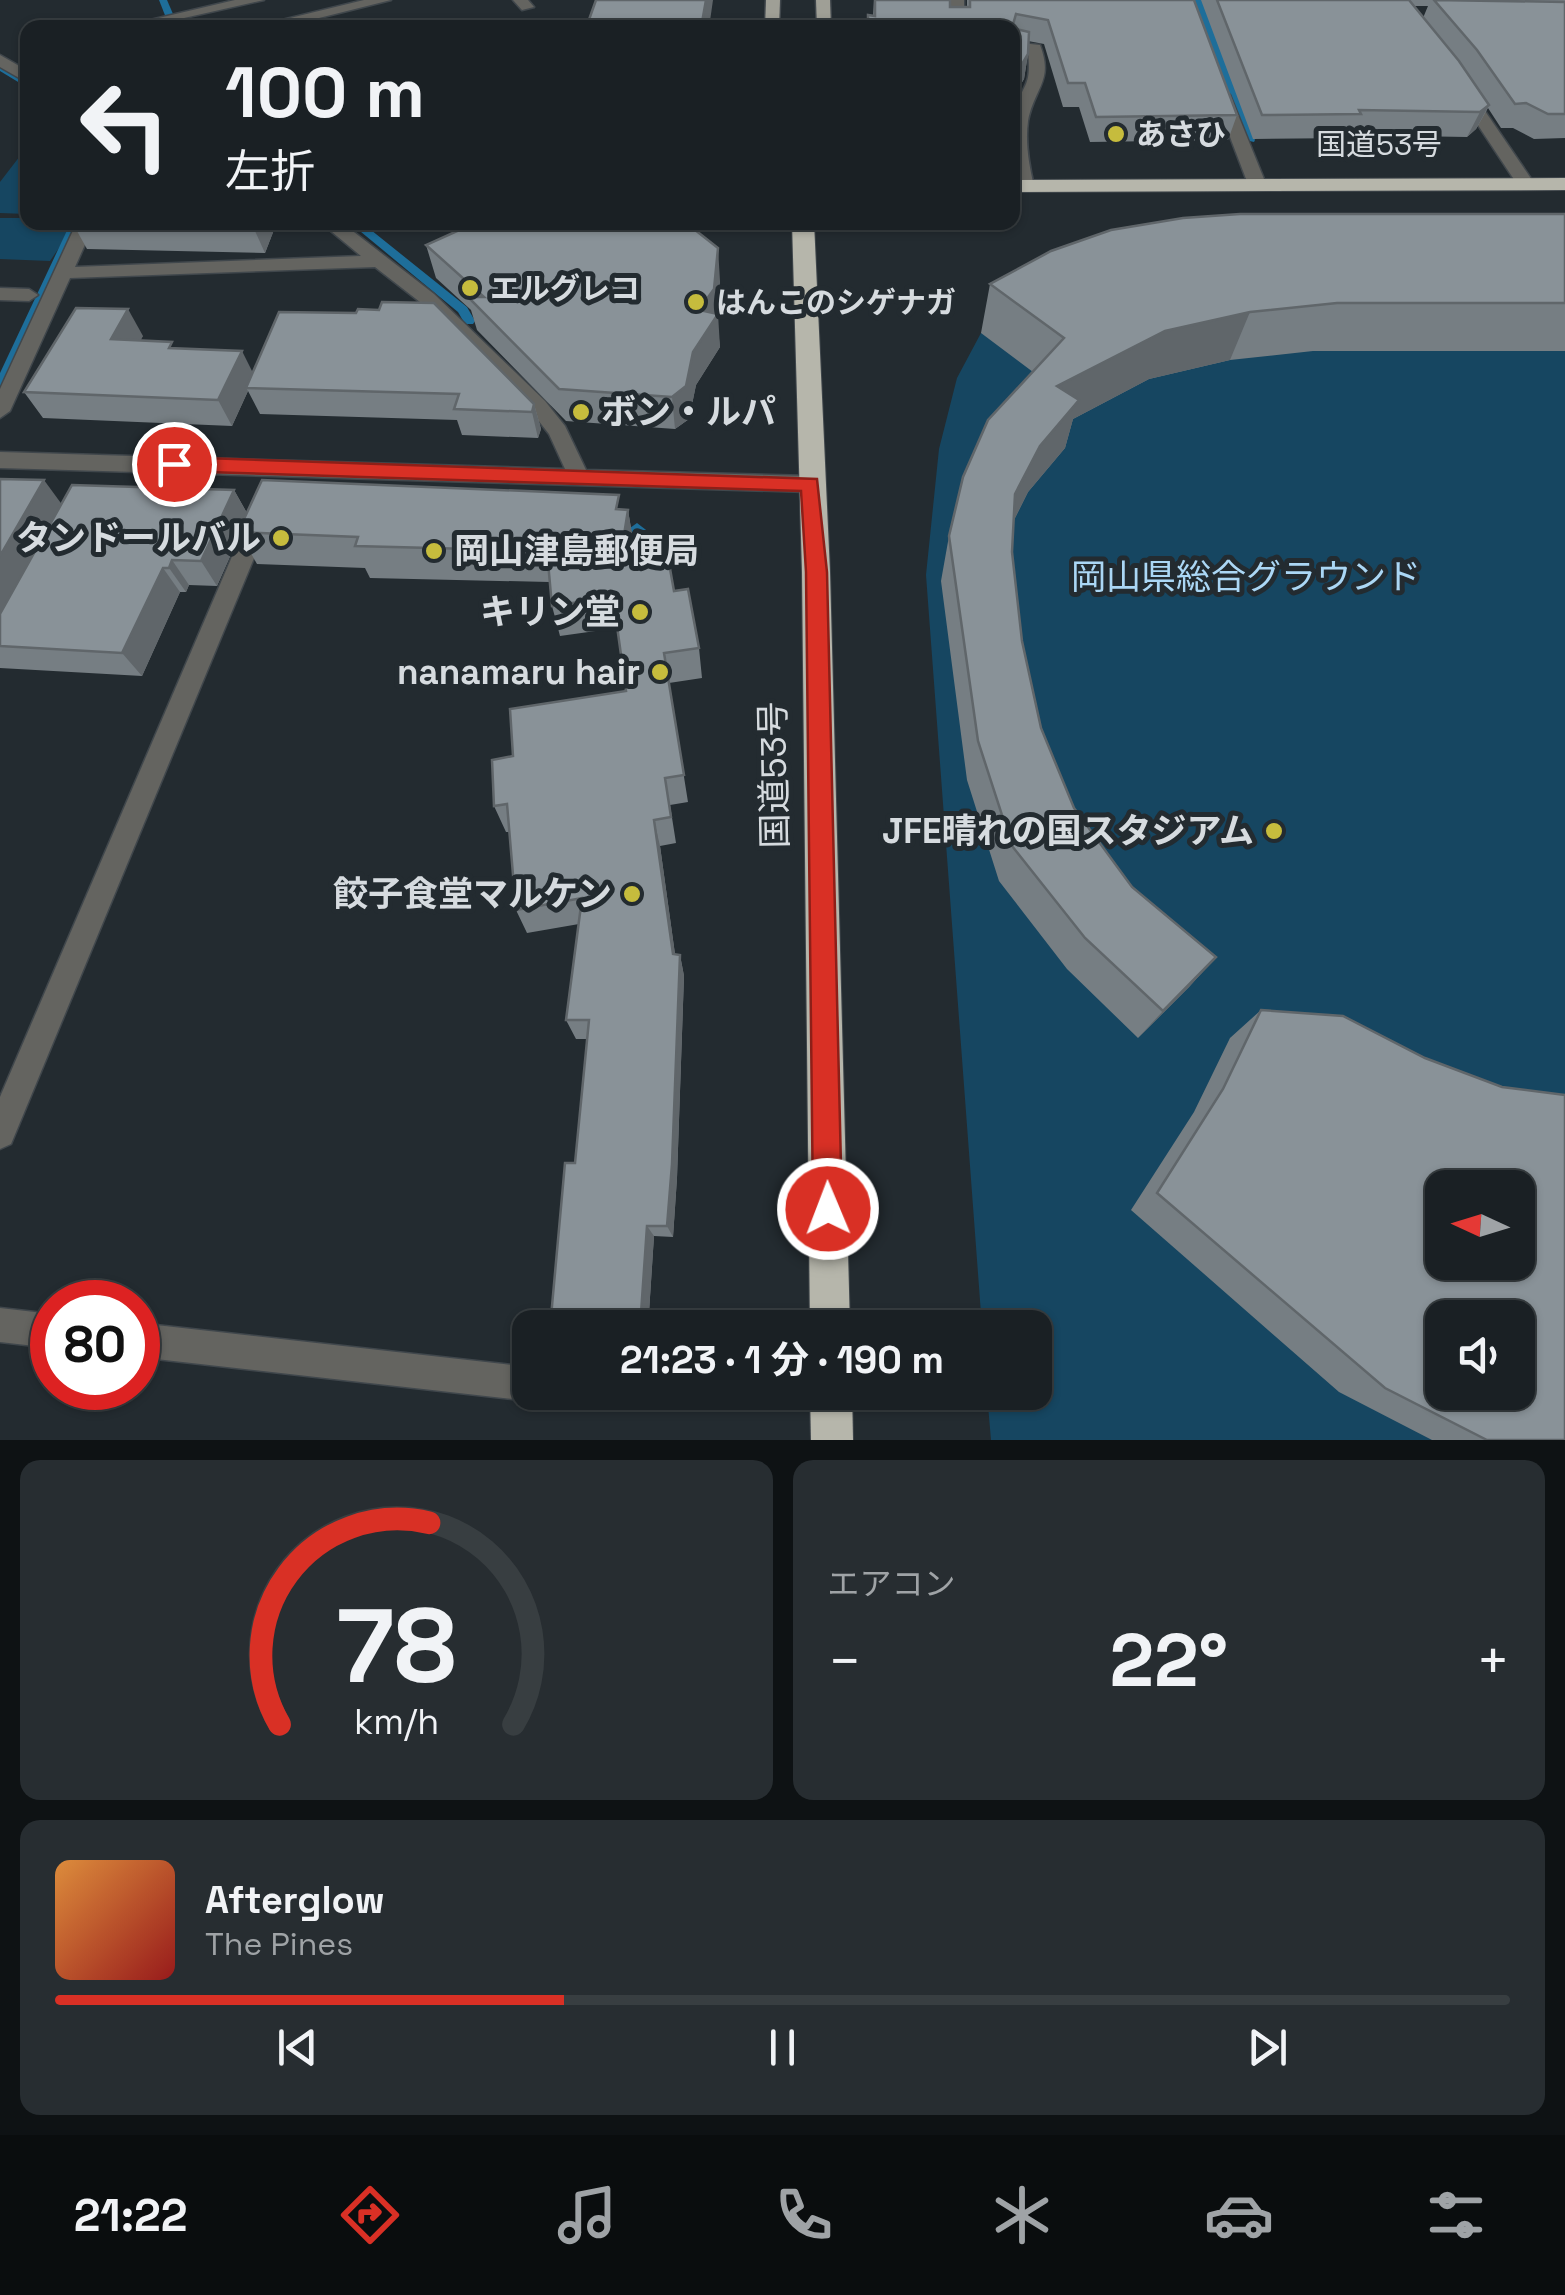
<!DOCTYPE html>
<html lang="ja">
<head>
<meta charset="utf-8">
<style>
  body { margin:0; font-family:"Space Grotesk","Noto Sans JP",sans-serif; background:#272d31; color:#f1f3f6; height:100vh; display:flex; flex-direction:column; font-size:38px; white-space:nowrap }
  * { box-sizing:border-box; margin:0 }
  p { font-size:32px; color:#9fa3a6 }
  .icon { flex:none; width:55px; height:55px; fill:none; stroke:currentColor; stroke-width:2; stroke-linecap:round; stroke-linejoin:round }
  .map { position:relative; height:1440px; overflow:hidden }
  .sheet { display:flex; flex-direction:column; gap:20px; padding:20px; background:#0e1214; flex:1 }
  .sheet>* { flex:none }
  .hud { position:absolute; left:20px; top:20px; width:1000px; height:210px; border-radius:20px; box-shadow:0 2px 8px #0004,0 0 0 2px #383e41; background:#1a2024; color:#f1f3f6; overflow:hidden }
  .needle { width:65px; rotate:274deg }
  .controls { position:absolute; left:1425px; top:1170px; display:grid; gap:20px }
  .controls a { display:grid; place-items:center; width:110px; height:110px; border-radius:20px; background:#1a2024; box-shadow:0 2px 8px #0004,0 0 0 2px #383e41; font-size:50px }
  .speed { position:absolute; left:30px; top:1280px; display:flex; gap:20px; font-size:50px; font-weight:700; text-align:center }
  .speed>* { display:grid; place-content:center; width:130px; height:130px; border-radius:50%; background:#1a2024; box-shadow:0 2px 8px #0004,0 0 0 2px #383e41; line-height:1 }
  .speed .limit { border:15px solid #d22; background:#fff; color:#111 }
  .pin { position:absolute; display:grid; place-items:center; width:85px; height:85px; color:#fff; margin:-42px; border:5px solid #fff; border-radius:50%; box-shadow:0 2px 10px #0007 }
  .me { position:absolute; width:110px; margin:-55px; rotate:359deg; stroke-linejoin:round; filter:drop-shadow(0 0 8px #0008) }
  .turn { display:flex; align-items:center; gap:35px; height:210px; padding:0 40px; font-size:45px }
  .turn .icon { width:130px; height:130px; stroke-width:2.5 }
  .turn b { display:block; font-size:70px; line-height:85px }
  .big { font-size:75px; font-weight:700; line-height:1.1 }
  .sheet .widget { flex:1; display:flex; flex-direction:column; justify-content:center; gap:15px; min-width:0; padding:0 35px; border-radius:20px; background:#272d31 }
  .sheet .dial { align-items:center; gap:0 }
  .dial svg { height:260px; overflow:visible; fill:none; stroke:#383e41; stroke-width:7; stroke-linecap:round; text-anchor:middle }
  .dial text { fill:#f1f3f6; stroke:none }
  .song { display:flex; align-items:center; gap:30px }
  .cover { width:120px; height:120px; border-radius:15px; background:linear-gradient(135deg,hsl(30 70% 55%),hsl(0 70% 35%)) }
  .played { height:10px; border-radius:5px; background:linear-gradient(90deg,#d93025 35%,#383e41 35%) }
  .keys { display:flex; justify-content:space-around; direction:ltr }
  .heat { display:flex; justify-content:space-between; align-items:center; font-size:55px; direction:ltr }
  .sheet .tiles { flex:1; display:grid; gap:20px; grid-template-columns:1fr 1fr }
  .widget:last-child { grid-column:span 2 }
  .trip { position:absolute; left:512px; top:1310px; width:540px; height:100px; border-radius:20px; background:#1a2024; box-shadow:0 2px 8px #0004,0 0 0 2px #383e41; font-weight:700; line-height:100px; text-align:center }
  .menu { display:flex; height:160px; justify-content:space-around; align-items:center; background:#0a0d0e; color:#9fa3a6 }
  .menu .icon { width:70px; height:70px }
  .menu .current { color:#d93025 }
  .menu b { font-size:45px; color:#f1f3f6 }
  .map>svg:first-child { display:block }
</style>
</head>
<body>
<div class="map">
<svg width="1565" height="1440" viewBox="0 0 1565 1440">
  <rect width="100%" height="100%" fill="#232b30"/>
  <g fill="#164661" fill-rule="evenodd">
    <polygon points="20,156 27,157 27,214 0,213 0,182"/>
    <polygon points="0,218 27,218 28,222 76,223 50,261 0,259"/>
    <path d="M1565,227V1440H991L987,1393L1035,1392V1328L982,1327L926,575L939,449L957,378L981,333L1040,299ZM1442,1188H1518V1262H1442ZM1442,1318H1518V1392H1442Z"/>
  </g>
  <g fill="none" stroke-linecap="round" stroke-linejoin="round">
    <g fill="#1e6e9a" fill-rule="evenodd">
      <polygon points="159,0 167,0 179,28 170,28"/>
      <polygon points="1194,0 1202,0 1255,140 1254,142 1245,140"/>
      <polygon points="0,64 28,81 28,88 0,71"/>
      <polygon points="71,222 82,222 6,386 0,390 0,373"/>
      <polygon points="349,222 361,222 467,307 475,321 473,324 465,324 458,312"/>
      <polygon points="637,523 676,553 678,557 676,561 666,561 632,532 630,528"/>
    </g>
    <defs>
      <g id="minor">
        <polygon points="235,0 264,0 153,25 146,21"/>
        <polygon points="364,0 391,0 279,28 249,28"/>
        <polygon points="513,0 528,0 534,7 522,10"/>
        <rect x="950" y="0" width="14" height="28"/>
        <path d="M1012,42L1040,45C1054,81 1034,88 1028,121C1025,143 1029,165 1034,186L1025,191L1016,186C1012,163 1008,135 1014,113C1022,83 1032,89 1028,52H1012Z"/>
        <polygon points="0,55 28,71 28,83 0,67"/>
        <polygon points="1458,89 1470,89 1534,183 1531,187 1519,187 1456,92"/>
        <polygon points="1216,92 1230,95 1266,184 1263,188 1248,184 1214,95"/>
        <polygon points="77,222 95,222 75,267 361,256 320,222 341,222 434,294 545,401 565,426 586,470 810,476 821,484 810,492 0,468 0,452 565,469 549,434 531,411 420,302 375,267 70,278 10,411 0,418 0,389"/>
        <polygon points="0,288 29,289 38,295 29,301 0,300"/>
        <polygon points="260,509 271,517 11,1144 0,1149 0,1097 249,517"/>
        <polygon points="0,1308 52,1314 52,1348 0,1342"/>
        <polygon points="138,1323 530,1367 530,1392 544,1392 530,1401 138,1357"/>
      </g>
      <g id="major">
        <polygon points="766,0 780,0 779,28 765,28"/>
        <polygon points="816,0 830,0 831,28 817,28"/>
      </g>
      <g id="highway">
        <polygon points="1565,178 1565,190 1012,192 1012,180"/>
        <polygon points="792,222 814,222 830,572 850,1328 810,1328 802,572"/>
        <polygon points="810,1392 852,1392 853,1440 811,1440"/>
      </g>
    </defs>
    <use href="#minor" stroke="#40474c" stroke-width="3"/>
    <use href="#major" stroke="#40474c" stroke-width="3"/>
    <use href="#highway" stroke="#40474c" stroke-width="2"/>
    <use href="#minor" fill="#646460" fill-rule="evenodd"/>
    <use href="#major" fill="#9f9f96" fill-rule="evenodd"/>
    <use href="#highway" fill="#b6b6ab" fill-rule="evenodd"/>
  </g>
  <g fill="#767e83" fill-rule="evenodd">
    <polygon points="874,0 950,0 950,7 967,7 967,0 1194,0 1237,115 1228,140 1090,142 1079,107 1063,107 1044,44 1028,41 1028,54 1024,79 1012,98 1012,28 873,16"/>
    <path d="M1201,0H1565V138L1534,139L1513,128H1501L1488,108L1476,129L1467,137L1351,135L1350,138L1253,139ZM1413,6H1428L1423,18Z"/>
    <polygon points="1565,214 1565,351 1313,351 1230,360 1149,379 1073,419 1065,448 1028,492 1014,520 1012,552 1022,641 1041,728 1074,808 1132,887 1216,957 1189,987 1138,1038 1067,969 999,881 967,780 941,581 949,536 1033,372 981,333 990,284"/>
    <polygon points="72,222 277,222 265,253 87,249"/>
    <polygon points="544,230 720,281 716,314 720,347 696,385 689,419 675,429 566,421 477,330 471,310 436,278 426,245"/>
    <polygon points="279,312 534,404 541,429 538,438 462,435 457,420 260,414 248,391 232,426 43,418 24,392 143,336 140,340 176,348 253,373"/>
    <polygon points="0,479 62,504 234,490 247,513 628,510 633,540 674,591 699,648 702,678 669,683 688,802 670,805 676,843 660,846 675,954 680,955 684,976 677,1178 673,1237 654,1236 648,1328 550,1328 575,1163 587,1039 576,1039 566,1020 579,924 527,933 516,910 509,832 506,832 494,806 513,756 626,691 617,628 560,636 552,606 549,582 370,578 365,568 257,564 240,534 217,586 189,585 186,592 180,592 142,676 0,668"/>
    <polygon points="1261,1010 1425,1058 1502,1087 1565,1440 1432,1440 1339,1392 1131,1210 1194,1112 1230,1038"/>
  </g>
  <g fill="#60666a">
    <polygon points="706,0 713,0 709,28 701,28"/>
    <polygon points="1028,54 1024,79 1012,98 1014,78"/>
    <polygon points="1489,105 1476,129 1467,137 1480,112"/>
    <polygon points="251,222 277,222 265,253"/>
    <polygon points="718,248 720,281 716,317 718,314 720,347 696,385 689,419 675,429 672,397"/>
    <polygon points="128,309 143,336 127,366 111,339"/>
    <polygon points="1250,312 1230,360 1149,379 1073,419 1065,448 1028,492 1004,540 1015,494 1057,386 1165,331"/>
    <polygon points="242,351 255,377 246,388 248,391 232,426 218,400"/>
    <polygon points="534,404 541,429 538,438 532,412"/>
    <polygon points="44,480 63,506 0,619 0,556"/>
    <polygon points="234,490 248,515 217,586 201,561"/>
    <polygon points="628,510 633,541 623,541"/>
    <polygon points="172,560 189,585 186,592 169,568"/>
    <polygon points="163,568 180,592 142,676 122,653"/>
    <polygon points="654,820 660,846 678,976 673,954"/>
    <polygon points="680,955 684,976 677,1178 673,1237 667,1226"/>
    <polygon points="1216,957 1189,987 1138,1038 1163,1011"/>
    <polygon points="647,1226 654,1236 648,1328 640,1328"/>
  </g>
  <g fill="#899298" stroke="#60666a" stroke-width="2.5" fill-rule="evenodd">
    <polygon points="596,0 706,0 701,28 586,28"/>
    <polygon points="875,0 950,0 950,7 970,7 970,0 1194,0 1237,115 1096,117 1085,83 1068,83 1048,20 1016,14 1012,28 868,28 868,15 875,16"/>
    <polygon points="1217,0 1409,0 1459,61 1489,105 1480,112 1359,110 1361,114 1262,115"/>
    <polygon points="1434,0 1565,2 1565,114 1548,114 1526,103 1515,104 1477,50"/>
    <polygon points="1012,28 1029,32 1028,54 1014,78 1012,78"/>
    <polygon points="1240,214 1565,214 1565,303 1337,303 1250,312 1165,331 1057,386 1079,400 1040,446 1015,494 1012,552 1022,641 1041,728 1074,808 1132,887 1216,957 1163,1011 1085,938 1012,846 978,741 949,536 963,477 988,420 1064,338 990,284 1051,251 1111,230 1183,218"/>
    <polygon points="477,222 536,222 544,230 559,222 685,222 718,248 714,289 699,310 718,314 693,352 686,386 672,397 559,389 468,297 484,297 426,245"/>
    <polygon points="382,302 434,303 534,404 532,412 454,409 459,394 246,388 279,312 356,313 358,309 379,310"/>
    <polygon points="76,308 128,309 111,339 172,342 169,348 242,351 218,400 24,392"/>
    <polygon points="0,479 44,480 0,556"/>
    <polygon points="262,480 619,495 616,509 628,510 623,541 664,535 674,591 688,589 699,648 664,653 684,775 665,778 671,817 654,820 673,954 680,955 672,1164 667,1226 647,1226 640,1328 550,1328 565,1163 575,1163 589,1020 566,1020 582,898 516,910 507,804 494,806 492,760 513,756 510,709 626,691 613,597 552,606 547,551 355,546 358,537 238,532"/>
    <polygon points="72,485 234,490 201,561 172,560 169,568 163,568 122,653 0,646 0,614"/>
    <path d="M1261,1010L1343,1016L1425,1058L1502,1087L1565,1095V1440H1487L1385,1388L1157,1193L1223,1089ZM1442,1188H1518V1262H1442ZM1442,1318H1518V1392H1442Z"/>
  </g>
  <polygon fill="#d93025" stroke="#8d1f18" stroke-width="2.5" points="174,457 817,479 827,572 842,1209 838,1220 828,1224 817,1220 813,1209 806,572 801,491 174,471 164,464"/>
  <g fill="#c6bc3d" stroke="#232b30" stroke-width="4">
    <circle cx="1116" cy="134" r="10"/>
    <circle cx="470" cy="288" r="10"/>
    <circle cx="696" cy="302" r="10"/>
    <circle cx="581" cy="412" r="10"/>
    <circle cx="281" cy="538" r="10"/>
    <circle cx="434" cy="551" r="10"/>
    <circle cx="640" cy="612" r="10"/>
    <circle cx="660" cy="672" r="10"/>
    <circle cx="1274" cy="831" r="10"/>
    <circle cx="632" cy="894" r="10"/>
  </g>
  <g text-anchor="middle" dominant-baseline="central" stroke-width="10" stroke-linejoin="round" paint-order="stroke">
    <g font-size="30" font-weight="bold" fill="#d6dbdf" stroke="#232b30" text-anchor="start">
      <text x="1136" y="134">あさひ</text>
      <text x="490" y="288">エルグレコ</text>
      <text x="716" y="302">はんこのシゲナガ</text>
    </g>
    <g font-size="30" fill="#d6dbdf" stroke="#232b30">
      <text x="1379" y="144">国道53号</text>
    </g>
    <g font-size="35" font-weight="bold" fill="#d6dbdf" stroke="#232b30" text-anchor="end">
      <text x="601" y="412" text-anchor="start">ボン・ルパ</text>
      <text x="261" y="538">タンドールバル</text>
      <text x="454" y="551" text-anchor="start">岡山津島郵便局</text>
      <text x="620" y="612">キリン堂</text>
      <text x="640" y="672">nanamaru hair</text>
      <text x="1254" y="831">JFE晴れの国スタジアム</text>
      <text x="612" y="894">餃子食堂マルケン</text>
    </g>
    <g font-size="35" fill="#abd7f5" stroke="#232b30">
      <text x="1246" y="577">岡山県総合グラウンド</text>
    </g>
    <g font-size="35" fill="#d6dbdf" stroke="#232b30">
      <text transform="translate(774 775) rotate(-91)">国道53号</text>
    </g>
  </g>
</svg>
<div class="controls">
<a><svg class="needle" viewBox="-14 -14 28 28"><path d="M0-13l5 13h-10z" fill="#e53935"/><path d="M0 13l5-13h-10z" fill="#9fa3a6"/></svg></a>
<a><svg class="icon" aria-label="sound" viewBox="0 0 24 24"><path d="M4 9h4l5-4v14l-5-4H4zM17 9q2 3 0 6"/></svg></a>
</div>
<div class="speed"><div class="limit">80</div></div>
<div class="pin" style="left:174px;top:464px;background:#d93025"><svg class="icon" aria-label="arrive" viewBox="0 0 24 24"><path d="M6 21V4h12l-3 4 3 4H6"/></svg></div>
<svg class="me" style="left:828px;top:1209px" viewBox="-20 -20 40 40"><circle r="17" fill="#d93025" stroke="#fff" stroke-width="3"/><path d="M0-11L8 9 0 5-8 9z" fill="#fff"/></svg>
<div class="trip">21:23 · 1 分 · 190 m</div>
<div class="hud">
<div class="turn"><svg class="icon" aria-label="left" viewBox="0 0 24 24"><path d="M17 20v-9H6M10 6l-5 5 5 5"/></svg><div><b>100 m</b>左折</div></div>
</div>
</div>
<section class="sheet">
<div class="tiles">
<div class="widget dial"><svg viewBox="0 0 100 80">
<path d="M14 69A42 42 0 1 1 86 69"/>
<path d="M14 69A42 42 0 0 1 60 7" stroke="#d93025"/>
<text x="50" y="56" font-size="32" font-weight="700">78</text>
<text x="50" y="72" font-size="11">km/h</text>
</svg></div>
<div class="widget"><p>エアコン</p>
<div class="heat"><a>−</a><b class="big">22°</b><a>+</a></div>
</div>
<div class="widget">
<div class="song"><i class="cover"></i><div><b>Afterglow</b><p>The Pines</p></div></div>
<div class="played"></div>
<div class="keys"><svg class="icon" aria-label="previous" viewBox="0 0 24 24"><path d="M18 5L8 12l10 7zM5 5v14"/></svg><svg class="icon" aria-label="pause" viewBox="0 0 24 24"><path d="M8 5v14M16 5v14"/></svg><svg class="icon" aria-label="next" viewBox="0 0 24 24"><path d="M6 5l10 7-10 7zM19 5v14"/></svg></div>
</div>
</div>
</section>
<nav class="menu">
<b>21:22</b>
<svg class="icon current" aria-label="directions" viewBox="0 0 24 24"><path d="M12 3l9 9-9 9-9-9zM9 14v-3h6M13 9l2 2-2 2"/></svg>
<svg class="icon" aria-label="music" viewBox="0 0 24 24"><path d="M9 18V5l10-2v13"/><circle cx="6" cy="18" r="3"/><circle cx="16" cy="16" r="3"/></svg>
<svg class="icon" aria-label="phone" viewBox="0 0 24 24"><path d="M5 4h4l2 5-3 2q2 4 5 5l2-3 5 2v4C11 20 4 13 5 4z"/></svg>
<svg class="icon" aria-label="climate" viewBox="0 0 24 24"><path d="M12 3v18M4 7l16 10M4 17L20 7"/></svg>
<svg class="icon" aria-label="car" viewBox="0 0 24 24"><path d="M5 17H2v-5l4-1 3-4h7l3 4 3 1v5h-3M9 17h6M6 11h13"/><circle cx="7" cy="17" r="2"/><circle cx="17" cy="17" r="2"/></svg>
<svg class="icon" aria-label="filters" viewBox="0 0 24 24"><path d="M4 7h16M4 17h16"/><circle cx="9" cy="7" r="2"/><circle cx="15" cy="17" r="2"/></svg>
</nav>
</body>
</html>
